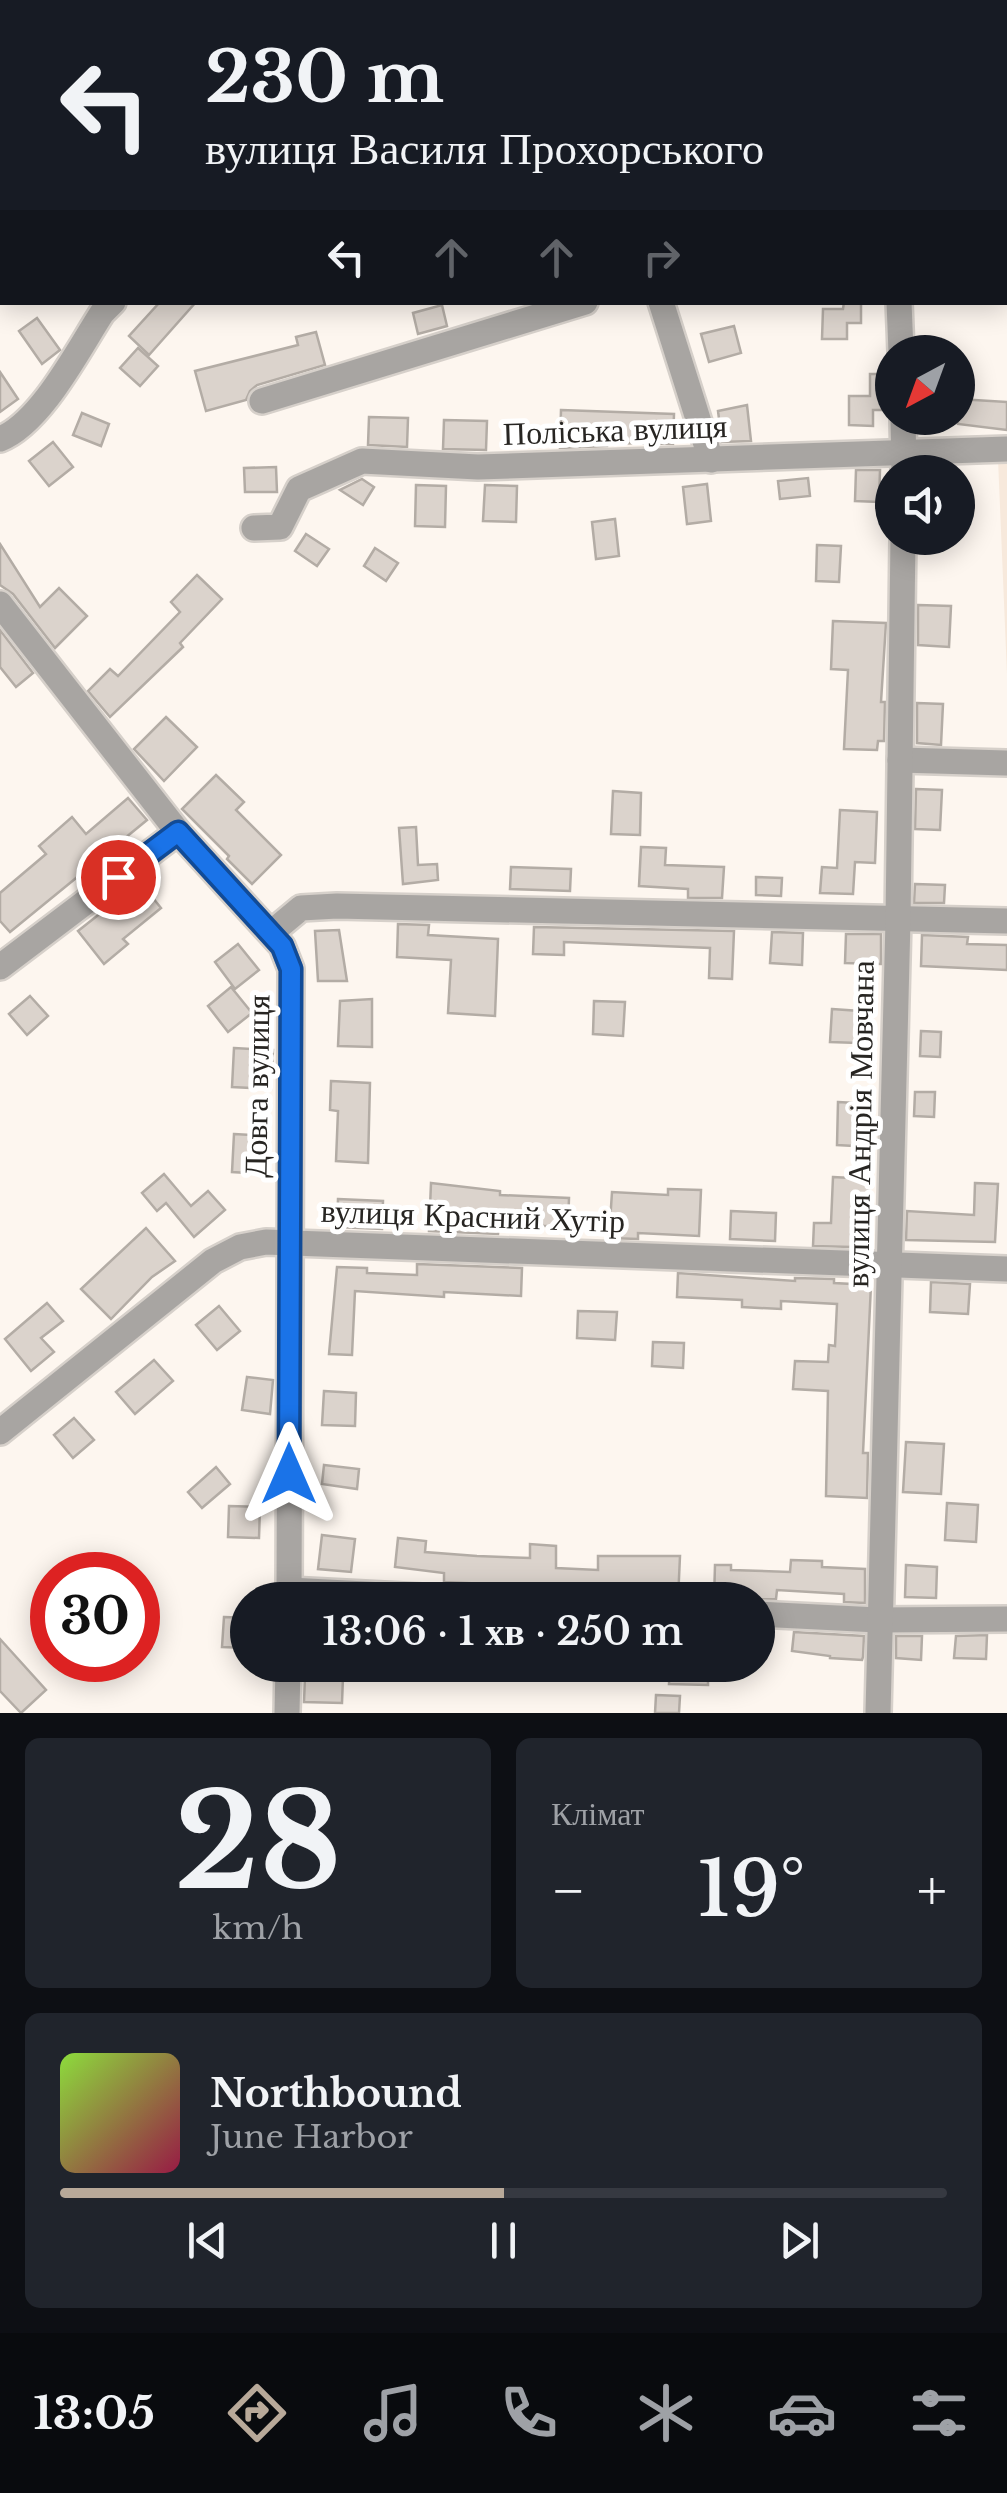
<!DOCTYPE html>
<html lang="uk">
<head>
<meta charset="utf-8">
<style>
  body { margin:0; font-family:"Libre Baskerville",serif; background:#20242c; color:#f1f3f6; height:100vh; display:flex; flex-direction:column; font-size:38px; white-space:nowrap }
  * { box-sizing:border-box; margin:0 }
  p { font-size:32px; color:#9ea1a6 }
  .icon { flex:none; width:55px; height:55px; fill:none; stroke:currentColor; stroke-width:2; stroke-linecap:round; stroke-linejoin:round }
  .map { position:relative; height:1713px; overflow:hidden }
  .sheet { display:flex; flex-direction:column; gap:25px; padding:25px; background:#0d0f14; flex:1 }
  .sheet>* { flex:none }
  .hud { position:absolute; left:0px; top:0px; width:1008px; height:305px; box-shadow:0 5px 25px #0003; background:#171b24; color:#f1f3f6; overflow:hidden }
  .needle { width:65px; rotate:221deg }
  .buttons { position:absolute; left:875px; top:335px; display:grid; gap:20px }
  .buttons a { display:grid; place-items:center; width:100px; height:100px; border-radius:50%; background:#171b24; box-shadow:0 5px 25px #0003; font-size:50px }
  .speed { position:absolute; left:30px; top:1552px; display:flex; gap:20px; font-size:50px; font-weight:700; text-align:center }
  .speed>* { display:grid; place-content:center; width:130px; height:130px; border-radius:50%; background:#171b24; box-shadow:0 5px 25px #0003; line-height:1 }
  .speed .limit { border:15px solid #d22; background:#fff; color:#111 }
  .pin { position:absolute; display:grid; place-items:center; width:85px; height:85px; color:#fff; margin:-42px; border:5px solid #fff; border-radius:50%; box-shadow:0 2px 10px #0007 }
  .me { position:absolute; width:110px; margin:-55px; rotate:0deg; stroke-linejoin:round; filter:drop-shadow(0 0 8px #0008) }
  .turn { display:flex; align-items:center; gap:35px; height:210px; padding:0 40px; font-size:45px }
  .turn .icon { width:130px; height:130px; stroke-width:2.5 }
  .turn b { display:block; font-size:70px; line-height:85px }
  .lanes { display:flex; align-items:center; height:95px; padding:0 40px; background:#0003; justify-content:center; gap:50px; direction:ltr }
  .lanes .off { opacity:.35 }
  .big { font-size:75px; font-weight:600; line-height:1.1 }
  .sheet .widget { flex:1; display:flex; flex-direction:column; justify-content:center; gap:15px; min-width:0; padding:0 35px; border-radius:15px; background:#20242c }
  .sheet .dial { align-items:center; gap:0 }
  .dial b { font-size:130px; line-height:1 }
  .song { display:flex; align-items:center; gap:30px }
  .cover { width:120px; height:120px; border-radius:15px; background:linear-gradient(135deg,hsl(90 70% 55%),hsl(340 70% 35%)) }
  .played { height:10px; border-radius:5px; background:linear-gradient(90deg,#b8a999 50%,#363941 50%) }
  .keys { display:flex; justify-content:space-around; direction:ltr }
  .heat { display:flex; justify-content:space-between; align-items:center; font-size:55px; direction:ltr }
  .sheet .tiles { flex:1; display:grid; gap:25px; grid-template-columns:1fr 1fr }
  .widget:last-child { grid-column:span 2 }
  .trip { position:absolute; left:230px; top:1582px; width:545px; height:100px; border-radius:50px; background:#171b24; box-shadow:0 5px 25px #0003; font-weight:600; line-height:100px; text-align:center }
  .tabs { display:flex; height:160px; justify-content:space-around; align-items:center; background:#090b0e; color:#9ea1a6 }
  .tabs .icon { width:70px; height:70px }
  .tabs .on { color:#b8a999 }
  .tabs b { font-size:45px; color:#f1f3f6 }
  .map>svg:first-child { display:block }
</style>
</head>
<body>
<div class="map">
<svg width="1007" height="1713" viewBox="0 0 1007 1713">
  <rect width="100%" height="100%" fill="#fdf6ef"/>
  <polygon fill="#f7e9dc" points="998,459 1007,459 1007,674"/>
  <g fill="#dbd3cc" stroke="#b3aca5" stroke-width="2.5">
    <polygon points="160,302 196,302 149,355 129,336"/>
    <polygon points="844,302 861,302 861,323 847,323 847,339 822,339 823,309 843,309"/>
    <polygon points="442,305 447,326 418,334 413,313"/>
    <polygon points="37,318 60,350 42,364 19,331"/>
    <polygon points="734,326 741,353 709,362 701,334"/>
    <polygon points="316,332 325,365 257,385 250,391 246,400 206,411 195,371 298,345 296,337"/>
    <polygon points="138,348 158,366 140,386 120,368"/>
    <polygon points="0,372 18,399 0,412"/>
    <polygon points="870,374 888,374 887,410 873,410 873,426 849,425 849,396 870,396"/>
    <polygon points="958,399 1007,402 1007,430 958,424"/>
    <polygon points="747,405 751,441 722,442 718,411"/>
    <polygon points="561,410 674,414 673,444 607,443 607,446 560,448"/>
    <polygon points="82,413 109,424 101,446 73,435"/>
    <polygon points="369,417 408,418 407,447 368,445"/>
    <polygon points="444,420 487,421 486,450 443,449"/>
    <polygon points="53,442 73,467 49,486 29,461"/>
    <polygon points="276,467 277,492 245,492 244,468"/>
    <polygon points="856,470 880,470 879,502 855,501"/>
    <polygon points="808,478 810,496 780,499 778,481"/>
    <polygon points="362,479 374,487 363,505 340,490"/>
    <polygon points="707,484 711,521 687,524 683,487"/>
    <polygon points="416,485 446,486 445,527 415,526"/>
    <polygon points="485,485 517,486 516,522 483,521"/>
    <polygon points="615,519 619,556 596,559 592,522"/>
    <polygon points="306,534 329,549 317,566 295,551"/>
    <polygon points="0,544 40,607 59,588 87,616 55,648 13,594 0,585"/>
    <polygon points="817,545 841,546 839,582 816,581"/>
    <polygon points="375,548 398,563 386,581 364,566"/>
    <polygon points="197,575 222,599 180,643 183,647 110,717 88,691 110,669 118,676 180,612 171,602"/>
    <polygon points="918,605 951,606 949,647 918,645"/>
    <polygon points="833,621 886,623 881,702 885,702 884,741 878,741 877,750 844,749 848,670 831,669"/>
    <polygon points="0,630 33,673 16,687 0,667"/>
    <polygon points="917,703 943,704 941,745 917,743"/>
    <polygon points="166,717 197,747 164,781 134,749"/>
    <polygon points="216,775 244,802 236,810 281,855 252,884 227,859 229,856 182,809"/>
    <polygon points="916,789 942,790 940,830 915,829"/>
    <polygon points="613,791 641,793 640,835 611,834"/>
    <polygon points="128,798 147,820 10,932 0,921 0,893 46,854 39,846 72,817 86,834"/>
    <polygon points="840,810 877,812 875,863 855,862 853,894 820,893 822,867 837,868"/>
    <polygon points="416,827 418,865 437,864 438,880 403,884 399,828"/>
    <polygon points="641,847 666,848 665,865 724,867 722,898 688,898 688,889 639,886"/>
    <polygon points="511,867 571,869 570,891 510,889"/>
    <polygon points="756,877 782,878 781,896 756,895"/>
    <polygon points="140,882 161,908 123,939 128,944 104,964 78,931"/>
    <polygon points="915,884 945,885 944,903 914,903"/>
    <polygon points="398,924 429,925 428,935 498,939 495,1016 448,1013 451,960 397,957"/>
    <polygon points="534,927 734,931 732,979 709,978 710,948 564,942 564,955 533,954"/>
    <polygon points="339,930 347,981 318,981 315,931"/>
    <polygon points="772,932 803,933 802,965 770,963"/>
    <polygon points="846,934 881,934 881,964 845,963"/>
    <polygon points="922,935 968,937 967,944 1007,945 1007,970 921,966"/>
    <polygon points="238,944 259,970 235,989 215,962"/>
    <polygon points="231,987 252,1013 228,1032 208,1006"/>
    <polygon points="30,996 48,1016 27,1035 9,1014"/>
    <polygon points="372,999 372,1047 338,1046 340,1001"/>
    <polygon points="594,1001 625,1002 623,1036 593,1034"/>
    <polygon points="832,1009 860,1011 858,1043 830,1042"/>
    <polygon points="921,1031 941,1032 940,1057 920,1056"/>
    <polygon points="234,1048 273,1050 271,1089 232,1087"/>
    <polygon points="331,1081 370,1083 368,1163 336,1161 338,1111 330,1110"/>
    <polygon points="915,1092 935,1092 934,1117 914,1116"/>
    <polygon points="838,1102 874,1104 872,1147 837,1145"/>
    <polygon points="234,1134 267,1136 265,1174 232,1172"/>
    <polygon points="164,1174 191,1206 208,1191 225,1210 194,1237 166,1203 157,1211 142,1193"/>
    <polygon points="833,1177 869,1179 866,1222 853,1221 852,1247 813,1246 814,1223 831,1223"/>
    <polygon points="431,1183 500,1191 500,1195 569,1198 568,1227 499,1224 498,1234 429,1231"/>
    <polygon points="975,1183 998,1184 995,1242 906,1240 907,1211 974,1215"/>
    <polygon points="668,1189 701,1190 699,1236 638,1233 638,1239 609,1238 612,1192 668,1195"/>
    <polygon points="338,1199 383,1201 382,1229 337,1227"/>
    <polygon points="731,1211 776,1213 775,1241 730,1239"/>
    <polygon points="146,1228 175,1261 152,1277 111,1319 81,1289"/>
    <polygon points="417,1264 522,1268 521,1296 444,1292 444,1297 355,1291 352,1355 329,1354 337,1267 367,1268 367,1273 417,1275"/>
    <polygon points="678,1273 795,1281 795,1278 834,1279 834,1283 871,1285 863,1453 868,1453 867,1498 826,1496 828,1391 793,1389 795,1361 828,1362 829,1345 835,1346 837,1304 781,1301 781,1309 742,1307 742,1300 677,1297"/>
    <polygon points="931,1282 970,1284 968,1314 930,1312"/>
    <polygon points="47,1303 63,1321 41,1338 54,1352 31,1371 5,1339"/>
    <polygon points="219,1306 240,1331 217,1350 196,1325"/>
    <polygon points="578,1311 617,1312 615,1340 577,1338"/>
    <polygon points="653,1342 684,1343 683,1368 652,1366"/>
    <polygon points="154,1360 173,1381 135,1414 116,1392"/>
    <polygon points="247,1377 273,1380 270,1414 242,1410"/>
    <polygon points="324,1391 356,1393 355,1426 322,1425"/>
    <polygon points="74,1418 94,1440 73,1458 54,1435"/>
    <polygon points="906,1442 944,1444 941,1494 903,1492"/>
    <polygon points="324,1465 359,1469 357,1489 322,1484"/>
    <polygon points="216,1467 230,1484 202,1508 188,1492"/>
    <polygon points="947,1503 978,1505 976,1542 945,1540"/>
    <polygon points="229,1506 260,1507 259,1538 228,1537"/>
    <polygon points="322,1535 355,1539 351,1572 318,1569"/>
    <polygon points="398,1538 426,1541 425,1552 477,1556 530,1558 530,1544 556,1546 556,1568 598,1570 598,1556 680,1556 678,1600 571,1597 571,1588 444,1582 444,1573 395,1567"/>
    <polygon points="791,1560 822,1561 822,1567 865,1569 865,1603 844,1602 844,1594 777,1590 776,1599 714,1600 715,1565 731,1565 731,1570 790,1572"/>
    <polygon points="906,1565 937,1567 936,1598 905,1597"/>
    <polygon points="224,1617 248,1618 248,1648 222,1647"/>
    <polygon points="794,1632 864,1636 863,1657 862,1660 830,1658 830,1656 792,1651"/>
    <polygon points="987,1635 986,1659 954,1658 956,1636"/>
    <polygon points="896,1636 922,1636 921,1660 896,1658"/>
    <polygon points="0,1639 46,1690 21,1713 0,1691"/>
    <polygon points="670,1665 708,1665 708,1685 669,1684"/>
    <polygon points="305,1676 343,1677 342,1703 304,1702"/>
    <polygon points="656,1695 680,1696 679,1713 655,1713"/>
  </g>
  <g fill="none" stroke-linecap="round" stroke-linejoin="round">
    <defs>
      <g id="minor">
        <polyline points="683,0 685,2"/>
        <polyline points="497,2 500,0"/>
        <polyline points="925,2 927,0"/>
        <polyline points="0,16 2,11"/>
        <polyline points="1005,257 1007,257"/>
        <polyline points="661,302 711,460"/>
        <polyline points="899,302 901,352"/>
        <polyline points="262,401 585,302"/>
        <polyline points="903,418 904,472"/>
        <path d="M0,439C41,423 78,350 102,313L113,302"/>
        <polyline points="254,528 280,527 299,489 362,461 478,467 1007,449"/>
        <polyline points="0,604 178,832 282,946 291,969 289,1600"/>
        <polyline points="900,760 1006,763"/>
        <polyline points="271,933 301,908 337,906 1007,921"/>
        <polyline points="0,967 178,832"/>
        <polyline points="0,1432 213,1261 240,1247 266,1242 1007,1269"/>
        <polyline points="289,1590 479,1600"/>
        <polyline points="758,1614 878,1620 1007,1619"/>
        <polyline points="287,1713 288,1665"/>
        <polyline points="878,1713 898,920 903,538"/>
      </g>
    </defs>
    <use href="#minor" stroke="#d6d0ca" stroke-width="30"/>
    <use href="#minor" stroke="#a8a5a2" stroke-width="25"/>
  </g>
  <g fill="none" stroke-linecap="round" stroke-linejoin="round">
    <defs>
      <polyline id="route" points="118,877 178,832 282,946 291,969 289,1474"/>
    </defs>
    <use href="#route" stroke="#114b97" stroke-width="25"/>
    <use href="#route" stroke="#1a73e8" stroke-width="18"/>
  </g>
  <g text-anchor="middle" dominant-baseline="central" stroke-width="10" stroke-linejoin="round" paint-order="stroke">
    <g font-size="32" fill="#272522" stroke="#fff">
      <text transform="translate(615 430) rotate(-2)">Поліська вулиця</text>
      <text transform="translate(257 1086) rotate(-89)">Довга вулиця</text>
      <text transform="translate(860 1124) rotate(-89)">вулиця Андрія Мовчана</text>
      <text transform="translate(473 1216) rotate(2)">вулиця Красний Хутір</text>
    </g>
  </g>
</svg>
<div class="buttons">
<a><svg class="needle" viewBox="-14 -14 28 28"><path d="M0-13l5 13h-10z" fill="#e53935"/><path d="M0 13l5-13h-10z" fill="#9ea1a6"/></svg></a>
<a><svg class="icon" aria-label="sound" viewBox="0 0 24 24"><path d="M4 9h4l5-4v14l-5-4H4zM17 9q2 3 0 6"/></svg></a>
</div>
<div class="speed"><div class="limit">30</div></div>
<div class="pin" style="left:118px;top:877px;background:#d93025"><svg class="icon" aria-label="arrive" viewBox="0 0 24 24"><path d="M6 21V4h12l-3 4 3 4H6"/></svg></div>
<svg class="me" style="left:289px;top:1474px" viewBox="-20 -20 40 40"><path d="M0-17L14 15 0 8-14 15z" fill="#1a73e8" stroke="#fff" stroke-width="4"/></svg>
<div class="trip">13:06 · 1 хв · 250 m</div>
<div class="hud">
<div class="turn"><svg class="icon" aria-label="left" viewBox="0 0 24 24"><path d="M17 20v-9H6M10 6l-5 5 5 5"/></svg><div><b>230 m</b>вулиця Василя Прохорського</div></div>
<div class="lanes"><svg class="icon" aria-label="left" viewBox="0 0 24 24"><path d="M17 20v-9H6M10 6l-5 5 5 5"/></svg><svg class="icon off" aria-label="ahead" viewBox="0 0 24 24"><path d="M12 20V5M6 11l6-6 6 6"/></svg><svg class="icon off" aria-label="ahead" viewBox="0 0 24 24"><path d="M12 20V5M6 11l6-6 6 6"/></svg><svg class="icon off" aria-label="right" viewBox="0 0 24 24"><path d="M7 20v-9h11M14 6l5 5-5 5"/></svg></div>
</div>
</div>
<section class="sheet">
<div class="tiles">
<div class="widget dial"><b>28</b><p>km/h</p></div>
<div class="widget"><p>Клімат</p>
<div class="heat"><a>−</a><b class="big">19°</b><a>+</a></div>
</div>
<div class="widget">
<div class="song"><i class="cover"></i><div><b>Northbound</b><p>June Harbor</p></div></div>
<div class="played"></div>
<div class="keys"><svg class="icon" aria-label="previous" viewBox="0 0 24 24"><path d="M18 5L8 12l10 7zM5 5v14"/></svg><svg class="icon" aria-label="pause" viewBox="0 0 24 24"><path d="M8 5v14M16 5v14"/></svg><svg class="icon" aria-label="next" viewBox="0 0 24 24"><path d="M6 5l10 7-10 7zM19 5v14"/></svg></div>
</div>
</div>
</section>
<nav class="tabs">
<b>13:05</b>
<svg class="icon on" aria-label="directions" viewBox="0 0 24 24"><path d="M12 3l9 9-9 9-9-9zM9 14v-3h6M13 9l2 2-2 2"/></svg>
<svg class="icon" aria-label="music" viewBox="0 0 24 24"><path d="M9 18V5l10-2v13"/><circle cx="6" cy="18" r="3"/><circle cx="16" cy="16" r="3"/></svg>
<svg class="icon" aria-label="phone" viewBox="0 0 24 24"><path d="M5 4h4l2 5-3 2q2 4 5 5l2-3 5 2v4C11 20 4 13 5 4z"/></svg>
<svg class="icon" aria-label="climate" viewBox="0 0 24 24"><path d="M12 3v18M4 7l16 10M4 17L20 7"/></svg>
<svg class="icon" aria-label="car" viewBox="0 0 24 24"><path d="M5 17H2v-5l4-1 3-4h7l3 4 3 1v5h-3M9 17h6M6 11h13"/><circle cx="7" cy="17" r="2"/><circle cx="17" cy="17" r="2"/></svg>
<svg class="icon" aria-label="filters" viewBox="0 0 24 24"><path d="M4 7h16M4 17h16"/><circle cx="9" cy="7" r="2"/><circle cx="15" cy="17" r="2"/></svg>
</nav>
</body>
</html>
